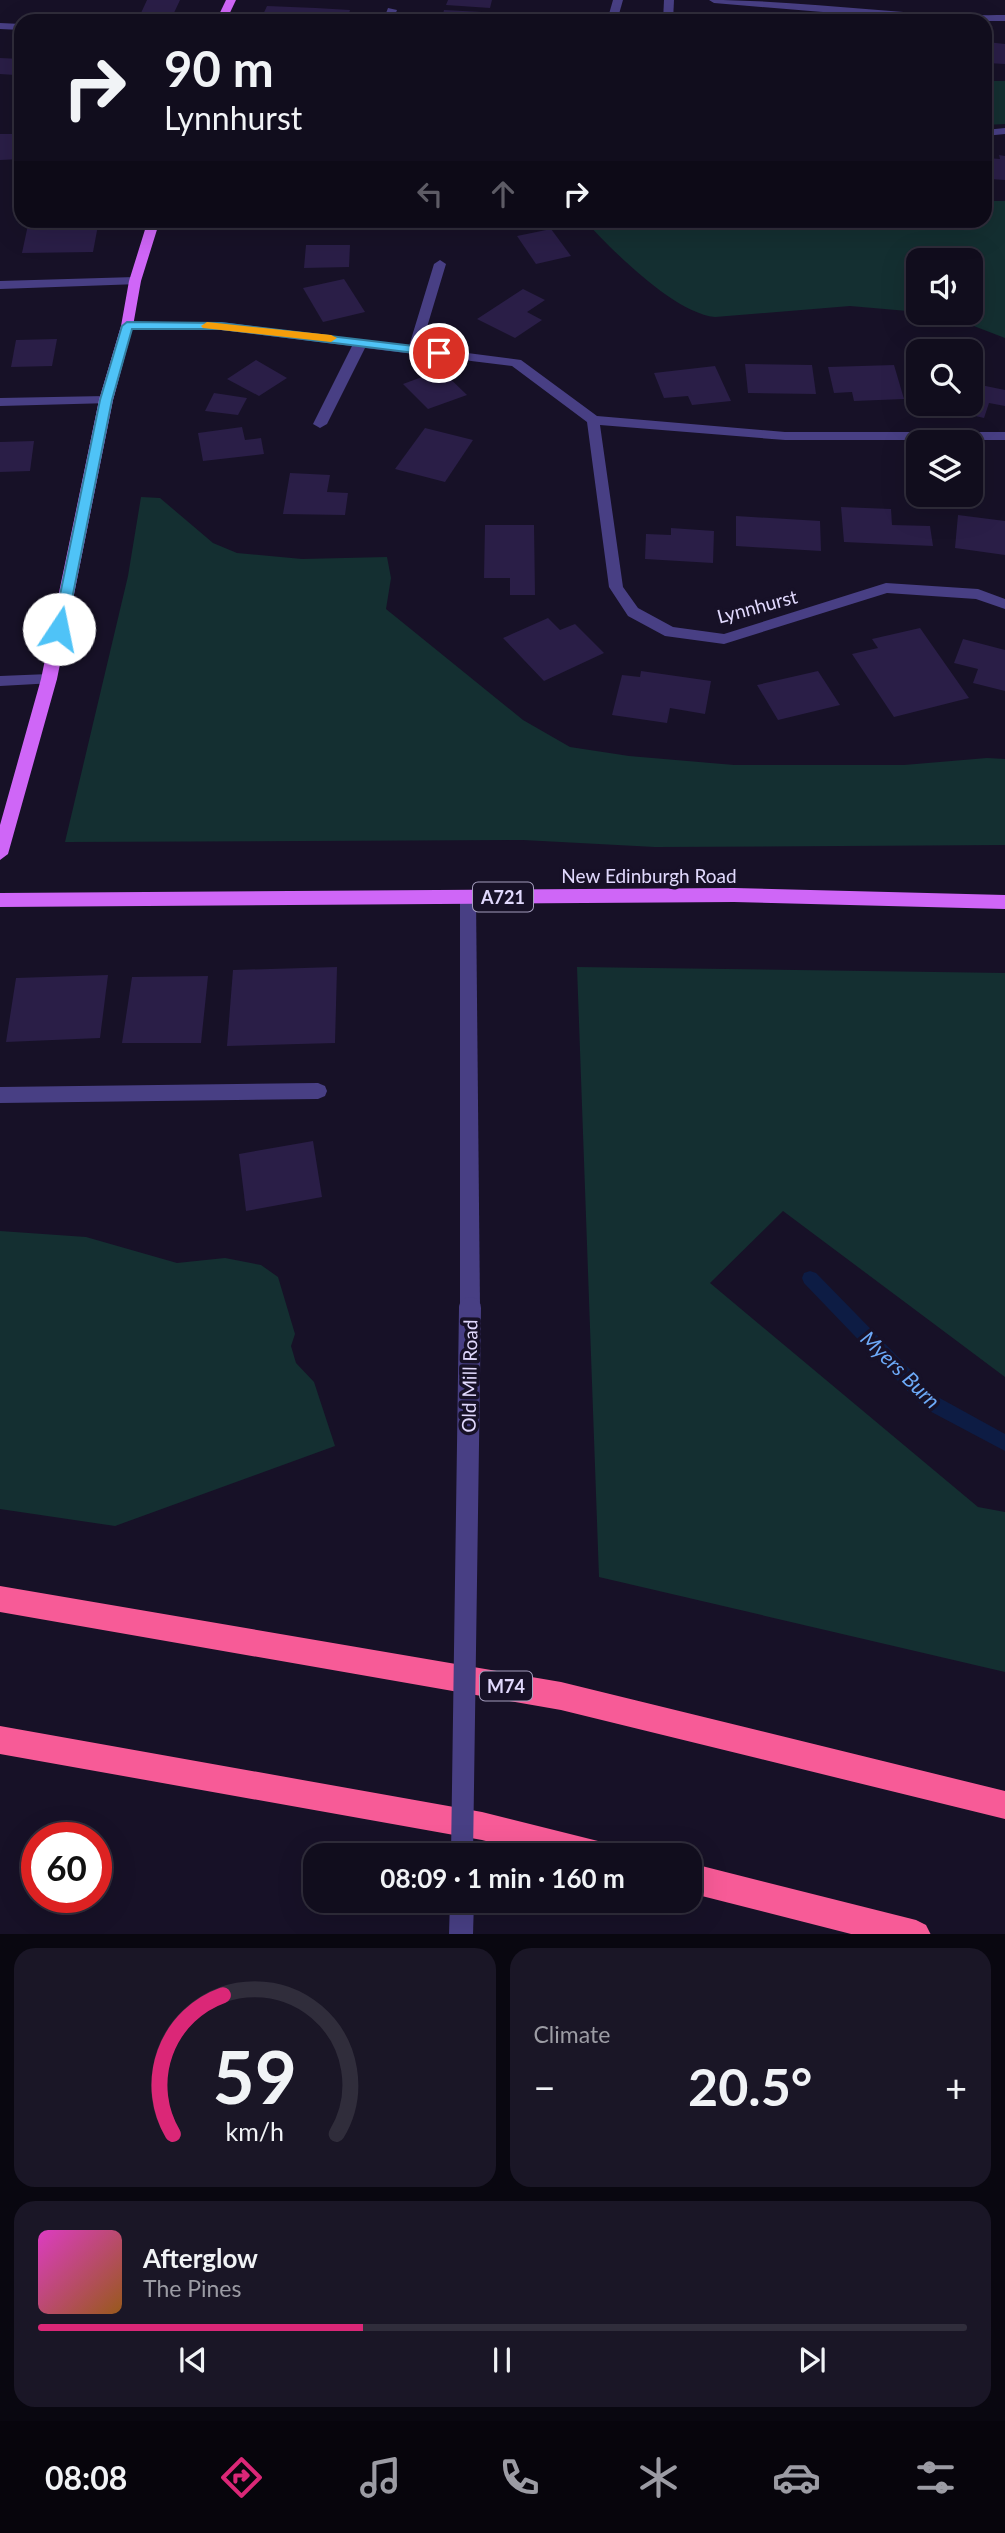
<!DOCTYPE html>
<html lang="en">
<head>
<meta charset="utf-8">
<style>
  body { margin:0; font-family:Lato,sans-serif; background:#1a1626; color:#f1f3f6; height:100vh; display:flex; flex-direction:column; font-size:26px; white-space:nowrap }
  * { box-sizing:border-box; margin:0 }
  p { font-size:23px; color:#9c9ca4 }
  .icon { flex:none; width:38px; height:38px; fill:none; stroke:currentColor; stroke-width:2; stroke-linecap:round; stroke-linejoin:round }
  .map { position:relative; height:1934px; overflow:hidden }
  .panel { display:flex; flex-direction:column; gap:14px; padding:14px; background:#090710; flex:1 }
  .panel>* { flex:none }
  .hud { position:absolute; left:14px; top:14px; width:978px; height:214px; border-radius:21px; box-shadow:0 7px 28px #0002,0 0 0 2px #302d3b; background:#110d1d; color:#f1f3f6; overflow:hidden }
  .tools { position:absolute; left:906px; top:248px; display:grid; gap:14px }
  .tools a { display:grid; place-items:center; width:77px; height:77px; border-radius:14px; background:#110d1d; box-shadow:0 7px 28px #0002,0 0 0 2px #302d3b; font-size:35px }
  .speed { position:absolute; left:21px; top:1822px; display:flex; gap:14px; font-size:35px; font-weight:700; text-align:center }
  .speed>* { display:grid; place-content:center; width:91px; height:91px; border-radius:50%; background:#110d1d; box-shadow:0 7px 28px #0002,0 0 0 2px #302d3b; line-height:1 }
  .speed .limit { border:10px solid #d22; background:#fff; color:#111 }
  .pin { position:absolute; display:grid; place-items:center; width:60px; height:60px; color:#fff; margin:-30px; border:4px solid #fff; border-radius:50%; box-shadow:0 2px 7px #0007 }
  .me { position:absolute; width:77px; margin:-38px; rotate:11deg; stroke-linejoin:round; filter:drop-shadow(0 0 5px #0008) }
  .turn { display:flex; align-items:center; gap:24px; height:147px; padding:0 35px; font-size:32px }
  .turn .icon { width:91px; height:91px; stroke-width:2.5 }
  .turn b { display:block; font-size:49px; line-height:60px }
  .lanes { display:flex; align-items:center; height:66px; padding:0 35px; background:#0003; justify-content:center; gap:35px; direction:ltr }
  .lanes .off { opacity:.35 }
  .big { font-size:52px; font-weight:700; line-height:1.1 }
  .panel .tile { flex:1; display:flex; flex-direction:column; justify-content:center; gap:10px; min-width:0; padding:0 24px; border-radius:21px; background:#1a1626 }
  .panel .dial { align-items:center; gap:0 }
  .dial svg { height:182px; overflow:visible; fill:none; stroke:#302d3b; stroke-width:7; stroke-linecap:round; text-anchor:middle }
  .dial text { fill:#f1f3f6; stroke:none }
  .song { display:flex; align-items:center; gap:21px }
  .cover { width:84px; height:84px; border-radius:10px; background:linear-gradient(135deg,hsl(310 70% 55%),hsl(30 70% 35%)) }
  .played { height:7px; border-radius:4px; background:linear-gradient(90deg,#db2777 35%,#302d3b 35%) }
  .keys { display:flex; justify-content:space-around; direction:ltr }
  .heat { display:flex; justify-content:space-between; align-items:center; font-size:38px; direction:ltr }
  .panel .tiles { flex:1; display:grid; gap:14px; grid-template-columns:1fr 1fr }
  .tile:last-child { grid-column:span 2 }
  .trip { position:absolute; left:303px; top:1843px; width:399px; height:70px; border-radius:21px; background:#110d1d; box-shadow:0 7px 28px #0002,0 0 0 2px #302d3b; font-weight:700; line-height:70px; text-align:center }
  .menu { display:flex; height:112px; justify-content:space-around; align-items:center; background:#07050c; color:#9c9ca4 }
  .menu .icon { width:49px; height:49px }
  .menu .on { color:#db2777 }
  .menu b { font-size:32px; color:#f1f3f6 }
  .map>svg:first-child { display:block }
</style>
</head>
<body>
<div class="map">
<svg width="1005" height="1935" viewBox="0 0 1005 1935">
  <rect width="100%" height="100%" fill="#171127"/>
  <g fill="#142f31">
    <polygon points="985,81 1005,81 1005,124 985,125"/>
    <path d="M985,201H1005V338L940,313H971V261H919V312L850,306L715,317C674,313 613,251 585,221L985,220Z"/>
    <polygon points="141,497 160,498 213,543 237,553 302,559 387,557 391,578 386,609 523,720 570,747 629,756 734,765 904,765 987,758 1005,759 1005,845 655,847 523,840 65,842 128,576"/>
    <polygon points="577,967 1005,973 1005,1377 783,1211 710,1283 978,1507 1005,1512 1005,1672 599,1577"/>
    <polygon points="0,1231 86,1237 177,1263 225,1258 261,1265 278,1277 295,1334 291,1346 296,1363 314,1382 335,1446 115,1526 0,1509"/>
  </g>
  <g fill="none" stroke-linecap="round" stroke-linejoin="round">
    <polygon fill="#0d1c44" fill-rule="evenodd" points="810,1271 816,1273 936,1396 1005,1434 1005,1451 924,1408 804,1283 802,1278 804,1273"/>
  </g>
  <g fill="#2a1e47">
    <polygon points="147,0 180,0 173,15 141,13"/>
    <polygon points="448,0 492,0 490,8 446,5"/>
    <polygon points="267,6 316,8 350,10 347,21 260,21"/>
    <polygon points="444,10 482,12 480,21 447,21 448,14 443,14"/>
    <polygon points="721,14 761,17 760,21 720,21"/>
    <polygon points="987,42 1005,44 1005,64 987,63"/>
    <polygon points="0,58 21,59 15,75 0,74"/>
    <polygon points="0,134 21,134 21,159 0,160"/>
    <polygon points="999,155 1005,156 1005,180 990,179 988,158 1000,159"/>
    <polygon points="29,220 99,220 93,252 22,253"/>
    <polygon points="551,229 571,256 536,264 517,236"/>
    <polygon points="306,245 350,245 349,267 304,268"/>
    <polygon points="344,279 365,312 323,322 303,288"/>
    <polygon points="523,289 545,300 527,312 542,320 515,338 477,319"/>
    <polygon points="57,339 52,366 11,367 16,340"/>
    <polygon points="256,360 287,378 259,396 227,379"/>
    <polygon points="745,364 812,365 816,394 748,393"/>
    <polygon points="894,365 904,399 854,401 852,392 834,393 828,367"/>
    <polygon points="715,366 731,401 692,405 688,396 664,398 654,373"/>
    <polygon points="441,370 467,395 428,409 403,384"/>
    <polygon points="971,383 1005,390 1005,406 989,403 984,418 929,405 971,404"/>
    <polygon points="916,384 919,385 919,403 909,401"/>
    <polygon points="214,393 247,398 238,415 205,411"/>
    <polygon points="242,427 245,440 261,438 264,454 203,461 198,433"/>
    <polygon points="425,428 473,440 445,482 395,469"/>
    <polygon points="34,441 30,471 0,472 0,442"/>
    <polygon points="290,473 330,475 327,492 348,493 345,515 283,514"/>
    <polygon points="841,507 891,509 892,525 930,526 933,546 844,542"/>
    <polygon points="958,515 1005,521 1005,555 955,548"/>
    <polygon points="736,516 820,521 821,551 736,546"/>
    <polygon points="485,525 534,525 535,595 510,595 510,578 484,578"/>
    <polygon points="671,528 714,531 713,563 645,559 646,534 671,535"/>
    <polygon points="548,618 560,630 575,624 604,653 544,681 503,638"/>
    <polygon points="920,628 969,698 894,717 852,654 878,648 872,639"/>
    <polygon points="963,639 1005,650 1005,691 973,683 978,669 954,663"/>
    <polygon points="641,671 711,681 705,714 670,708 667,723 612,715 622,675 640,677"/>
    <polygon points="818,671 840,705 778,720 757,685"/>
    <polygon points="337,967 335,1043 227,1046 233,970"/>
    <polygon points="108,975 100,1038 6,1042 16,978"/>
    <polygon points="208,976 201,1043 122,1043 132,977"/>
    <polygon points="313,1141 322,1197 246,1211 239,1154"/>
  </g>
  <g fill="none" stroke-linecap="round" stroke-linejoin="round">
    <g fill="#483f84" fill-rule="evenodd">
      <polygon points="664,0 674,0 673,21 663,21"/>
      <polygon points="388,8 397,10 393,21 383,21"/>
      <polygon points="49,674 54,675 57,679 54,683 0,686 0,676"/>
    </g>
    <g fill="#483f84" fill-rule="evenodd">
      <polygon points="613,0 623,0 619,14 614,17 609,14"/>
      <path d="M709,0C808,0 906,17 1005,15V21H932L714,3Z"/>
      <polygon points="0,23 21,24 21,30 0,29"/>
      <polygon points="1005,128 1005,134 985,136 985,130"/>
      <polygon points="440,260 446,264 421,347 521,360 597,416 785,432 1005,432 1005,440 785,440 600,425 623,587 638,608 673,627 724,634 886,583 978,589 1005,599 1005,609 976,599 887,593 724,644 665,636 628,616 609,587 587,422 512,366 365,348 327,424 320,428 313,424 352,346 221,330 127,330 121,326 127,322 221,322 409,346 434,264"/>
      <polygon points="135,277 141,281 139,284 0,289 0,281"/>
      <polygon points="106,396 111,397 111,403 0,406 0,398"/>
      <polygon points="318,1083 325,1086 327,1091 325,1096 318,1099 0,1103 0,1087"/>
    </g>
    <g fill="#483f84" fill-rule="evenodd">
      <polygon points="468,890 474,892 476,897 480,1308 477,1314 470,1317 463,1314 460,1308 460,897 462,892"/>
      <polygon points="450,1900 474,1900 473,1935 449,1935"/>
    </g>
    <g fill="#cf66f7" fill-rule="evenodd">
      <polygon points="226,0 236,0 226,21 216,21"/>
      <polygon points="148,220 160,220 141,281 133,326 113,400 57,679 8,854 0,860 0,825 41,679 99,400 121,326 129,281"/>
      <polygon points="734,888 1005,895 1005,909 734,902 0,907 0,893"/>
    </g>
    <g fill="#f75b97" fill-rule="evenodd">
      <polygon points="0,1586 561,1682 1005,1791 1005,1819 561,1710 0,1612"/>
      <polygon points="0,1726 482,1812 598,1841 608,1845 612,1855 540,1855 482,1840 0,1754"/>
      <polygon points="690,1863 916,1920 926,1925 931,1935 855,1935 690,1893"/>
    </g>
    <polyline stroke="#483f84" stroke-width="22" points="462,1855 470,1308"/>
  </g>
  <polygon fill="#4fc3f7" stroke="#337fa1" stroke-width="2" points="127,322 221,323 439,349 445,353 439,356 221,329 132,329 112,400 66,629 59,633 53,629 100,400 122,326"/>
  <polygon fill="#f59e0b" points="207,322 331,335 337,338 331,342 203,328 201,326"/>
  <g text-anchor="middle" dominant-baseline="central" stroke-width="7" stroke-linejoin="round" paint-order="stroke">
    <g fill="#171127" stroke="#a49dbd" stroke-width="2">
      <rect x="473" y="882.5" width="60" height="29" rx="5"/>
      <rect x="480" y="1671.5" width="52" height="29" rx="5"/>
    </g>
    <g font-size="18" font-weight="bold" fill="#e1d9fd">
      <text x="503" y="897">A721</text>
      <text x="506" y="1686">M74</text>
    </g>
    <g font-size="19" fill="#e1d9fd" stroke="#171127">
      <text transform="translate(757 606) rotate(-15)">Lynnhurst</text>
      <text x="649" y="875">New Edinburgh Road</text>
      <text transform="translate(469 1376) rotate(-89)">Old Mill Road</text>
    </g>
    <g font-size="21" font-style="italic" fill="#6daaf8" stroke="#171127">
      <text transform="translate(901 1369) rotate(44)">Myers Burn</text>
    </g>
  </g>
</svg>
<div class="tools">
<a><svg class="icon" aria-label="sound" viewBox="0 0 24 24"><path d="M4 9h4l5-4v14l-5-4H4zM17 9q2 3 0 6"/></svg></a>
<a><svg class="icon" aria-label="search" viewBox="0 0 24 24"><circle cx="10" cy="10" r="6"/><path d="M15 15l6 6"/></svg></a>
<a><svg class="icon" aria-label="layers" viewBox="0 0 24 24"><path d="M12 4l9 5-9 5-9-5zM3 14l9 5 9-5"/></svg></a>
</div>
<div class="speed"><div class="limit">60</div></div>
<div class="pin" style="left:439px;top:353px;background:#d93025"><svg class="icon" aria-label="arrive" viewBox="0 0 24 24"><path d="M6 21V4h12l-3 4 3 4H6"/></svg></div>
<svg class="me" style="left:59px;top:629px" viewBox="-20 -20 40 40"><circle r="19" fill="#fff"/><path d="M0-13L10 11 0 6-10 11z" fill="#4fc3f7"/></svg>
<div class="trip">08:09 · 1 min · 160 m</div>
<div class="hud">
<div class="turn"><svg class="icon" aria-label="right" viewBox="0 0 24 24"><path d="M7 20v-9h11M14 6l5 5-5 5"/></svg><div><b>90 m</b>Lynnhurst</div></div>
<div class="lanes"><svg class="icon off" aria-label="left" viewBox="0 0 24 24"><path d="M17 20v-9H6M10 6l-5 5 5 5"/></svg><svg class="icon off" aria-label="ahead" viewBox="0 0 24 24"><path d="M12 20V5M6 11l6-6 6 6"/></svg><svg class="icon" aria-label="right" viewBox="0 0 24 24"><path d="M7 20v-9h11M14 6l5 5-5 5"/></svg></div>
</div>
</div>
<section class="panel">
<div class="tiles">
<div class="tile dial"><svg viewBox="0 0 100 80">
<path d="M14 69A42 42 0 1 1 86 69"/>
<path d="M14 69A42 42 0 0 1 36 8" stroke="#db2777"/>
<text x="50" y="56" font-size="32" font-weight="700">59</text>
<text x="50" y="72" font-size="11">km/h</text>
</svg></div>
<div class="tile"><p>Climate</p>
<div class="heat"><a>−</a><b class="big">20.5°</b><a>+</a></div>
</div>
<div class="tile">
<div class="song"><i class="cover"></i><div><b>Afterglow</b><p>The Pines</p></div></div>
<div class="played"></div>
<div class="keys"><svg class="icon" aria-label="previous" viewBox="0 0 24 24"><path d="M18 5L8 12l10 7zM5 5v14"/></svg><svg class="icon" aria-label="pause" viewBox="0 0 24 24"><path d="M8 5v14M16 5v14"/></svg><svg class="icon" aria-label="next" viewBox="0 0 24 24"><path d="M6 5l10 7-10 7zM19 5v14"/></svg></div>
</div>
</div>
</section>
<nav class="menu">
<b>08:08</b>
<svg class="icon on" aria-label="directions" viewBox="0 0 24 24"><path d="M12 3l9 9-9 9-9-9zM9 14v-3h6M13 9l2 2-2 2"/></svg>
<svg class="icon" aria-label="music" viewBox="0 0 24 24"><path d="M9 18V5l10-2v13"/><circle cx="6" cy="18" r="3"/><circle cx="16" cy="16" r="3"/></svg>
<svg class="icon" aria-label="phone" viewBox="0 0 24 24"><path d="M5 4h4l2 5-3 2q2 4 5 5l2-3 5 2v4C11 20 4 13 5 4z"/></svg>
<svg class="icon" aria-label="climate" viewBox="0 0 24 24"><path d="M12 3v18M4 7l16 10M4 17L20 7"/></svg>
<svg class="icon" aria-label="car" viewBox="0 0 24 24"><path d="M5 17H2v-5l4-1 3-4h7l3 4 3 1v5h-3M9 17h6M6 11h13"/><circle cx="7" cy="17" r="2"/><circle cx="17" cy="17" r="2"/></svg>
<svg class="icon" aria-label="filters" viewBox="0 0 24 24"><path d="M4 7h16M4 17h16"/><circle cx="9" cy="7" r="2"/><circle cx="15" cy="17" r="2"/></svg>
</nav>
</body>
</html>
